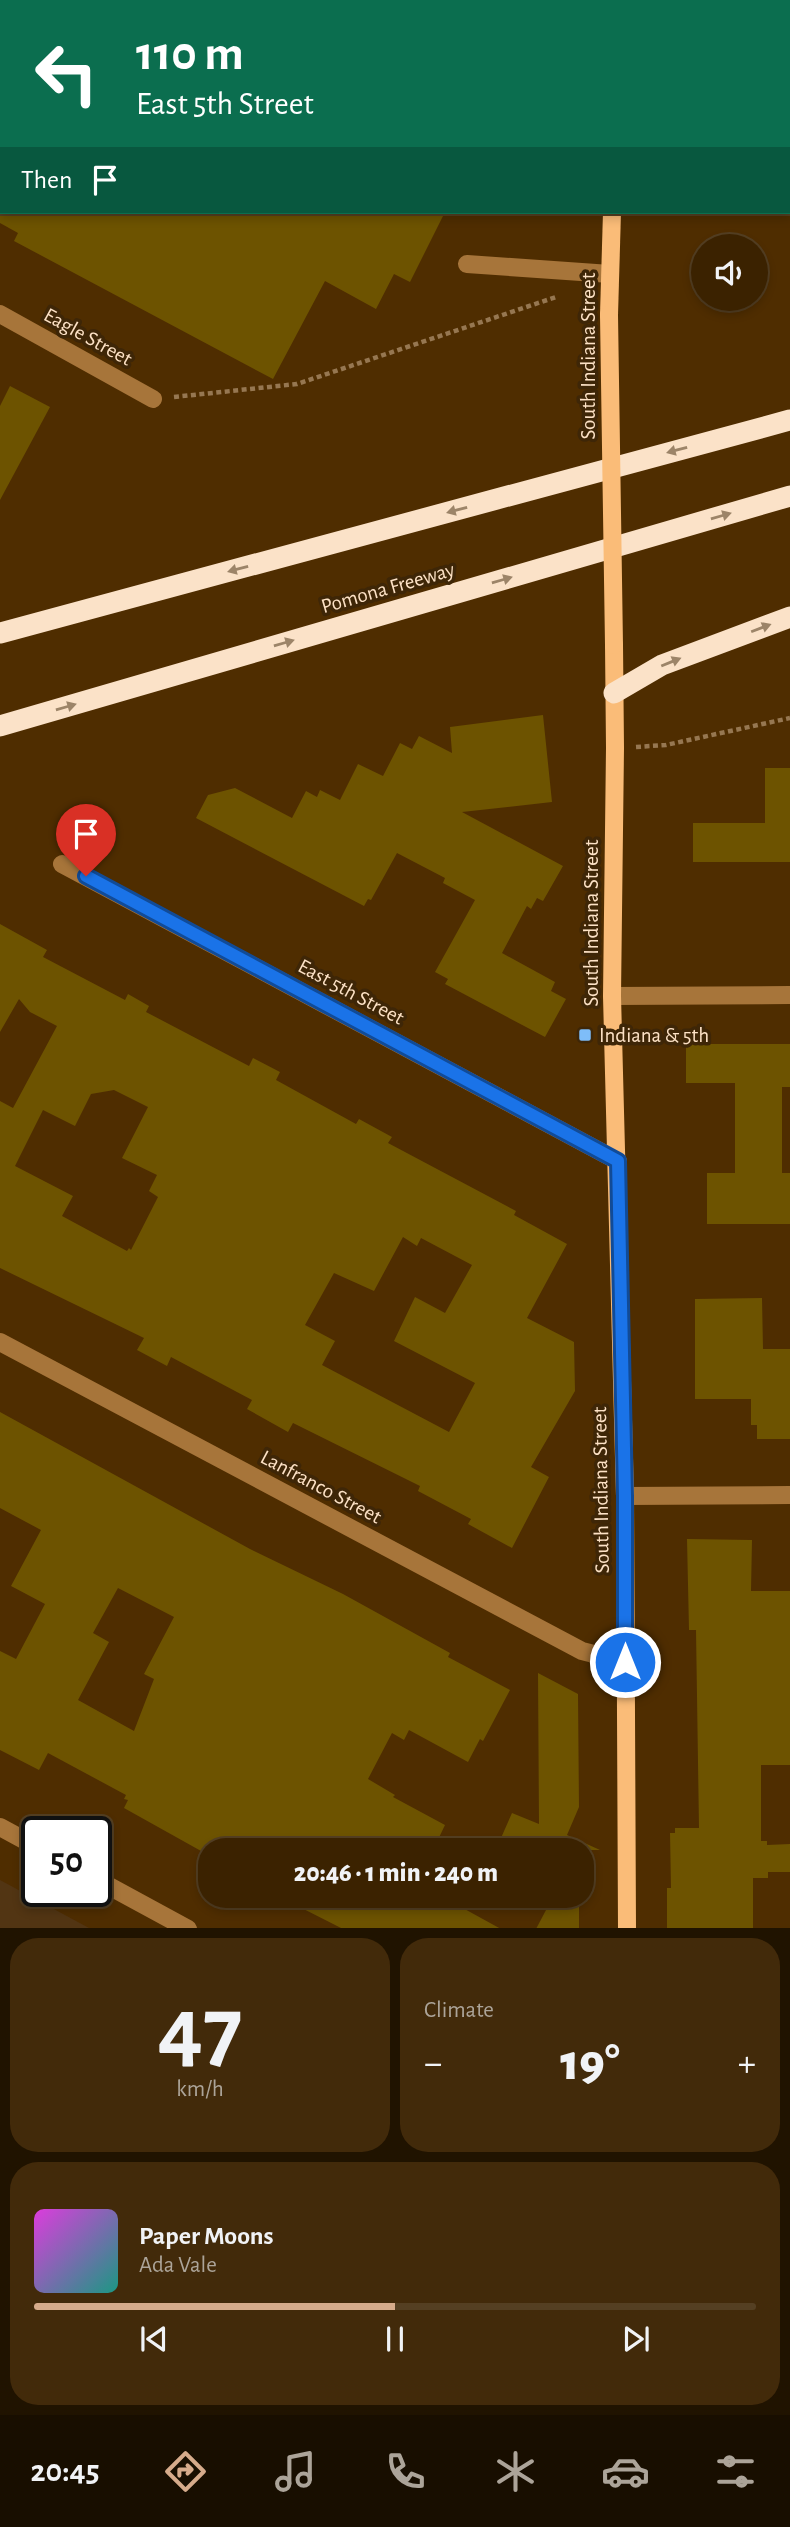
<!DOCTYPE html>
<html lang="en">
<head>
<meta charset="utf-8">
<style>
  body { margin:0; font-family:"Alegreya Sans",sans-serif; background:#422a0a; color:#f1f3f6; height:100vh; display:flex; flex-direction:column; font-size:26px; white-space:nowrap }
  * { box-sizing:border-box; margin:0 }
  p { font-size:23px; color:#aca499 }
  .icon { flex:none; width:38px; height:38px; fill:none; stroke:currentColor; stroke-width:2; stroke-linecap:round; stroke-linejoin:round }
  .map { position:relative; height:1928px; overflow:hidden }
  .drawer { display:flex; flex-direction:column; gap:10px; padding:10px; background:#201300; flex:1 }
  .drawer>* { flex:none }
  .guide { position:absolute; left:0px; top:0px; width:791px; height:214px; box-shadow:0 4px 10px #0003,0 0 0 2px #543f22; background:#0b6e4f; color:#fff; overflow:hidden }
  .fabs { position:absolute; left:691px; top:234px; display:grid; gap:14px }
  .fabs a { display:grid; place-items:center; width:77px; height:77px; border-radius:50%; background:#3b2200; box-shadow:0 4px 10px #0003,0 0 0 2px #543f22; font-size:35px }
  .speed { position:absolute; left:21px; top:1816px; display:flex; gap:14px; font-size:35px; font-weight:700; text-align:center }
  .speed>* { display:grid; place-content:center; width:91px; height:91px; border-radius:50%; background:#3b2200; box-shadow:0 4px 10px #0003,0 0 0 2px #543f22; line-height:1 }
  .speed .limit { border:4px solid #111; border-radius:10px; background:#fff; color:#111 }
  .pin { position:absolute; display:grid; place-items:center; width:60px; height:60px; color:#fff; margin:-72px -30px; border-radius:50% 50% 50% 0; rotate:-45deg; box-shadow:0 0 7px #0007 }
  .pin .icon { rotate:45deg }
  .me { position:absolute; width:77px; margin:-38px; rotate:0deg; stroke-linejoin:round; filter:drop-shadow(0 0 5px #0008) }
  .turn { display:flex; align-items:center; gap:24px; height:147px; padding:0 21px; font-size:32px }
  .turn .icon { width:91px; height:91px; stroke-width:2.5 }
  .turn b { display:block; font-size:49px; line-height:60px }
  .then { display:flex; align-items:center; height:66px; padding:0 21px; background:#0003; gap:14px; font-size:26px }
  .big { font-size:52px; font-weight:800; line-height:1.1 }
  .drawer .widget { flex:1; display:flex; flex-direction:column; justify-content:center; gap:10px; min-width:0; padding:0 24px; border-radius:28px; background:#422a0a }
  .drawer .dial { align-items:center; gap:0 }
  .dial b { font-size:91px; line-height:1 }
  .song { display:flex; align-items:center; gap:21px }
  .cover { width:84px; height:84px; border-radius:10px; background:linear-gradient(135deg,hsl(300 70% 55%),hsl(170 70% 35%)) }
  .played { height:7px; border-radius:4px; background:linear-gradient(90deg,#d6ab8b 50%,#543f22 50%) }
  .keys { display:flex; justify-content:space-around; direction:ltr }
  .heat { display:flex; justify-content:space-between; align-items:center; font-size:38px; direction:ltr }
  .drawer .tiles { flex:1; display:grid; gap:10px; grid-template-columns:1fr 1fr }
  .widget:last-child { grid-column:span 2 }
  .trip { position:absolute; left:198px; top:1838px; width:396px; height:70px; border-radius:28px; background:#3b2200; box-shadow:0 4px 10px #0003,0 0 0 2px #543f22; font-weight:800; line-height:70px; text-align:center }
  .tab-bar { display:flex; height:112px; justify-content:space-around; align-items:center; background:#180e00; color:#aca499 }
  .tab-bar .icon { width:49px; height:49px }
  .tab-bar .selected { color:#d6ab8b }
  .tab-bar b { font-size:32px; color:#f1f3f6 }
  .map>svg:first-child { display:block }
</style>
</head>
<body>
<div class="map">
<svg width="790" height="1929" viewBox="0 0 790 1929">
  <rect width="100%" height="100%" fill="#4f2d00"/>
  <polygon fill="#523513" points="0,1880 89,1928 0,1928"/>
  <g fill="#6d5300" fill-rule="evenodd">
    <polygon points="0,212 445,212 410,282 394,274 376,309 325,281 273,379 14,241 18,233 0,223"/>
    <polygon points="10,386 50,407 0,500 0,406"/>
    <polygon points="543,715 552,802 462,812 563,866 543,901 537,898 531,909 527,906 502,953 555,982 551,991 566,999 545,1037 445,984 448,979 435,972 475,900 443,883 445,878 397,853 371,900 368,899 364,906 196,818 208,795 235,788 292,818 306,791 317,797 320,790 340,800 358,764 383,776 400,743 412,749 419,736 452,753 450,727"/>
    <polygon points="765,768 790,768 790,862 693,862 693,823 765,823"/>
    <path d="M0,924L47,950L43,957L125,1000L128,994L149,1006L146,1012L249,1066L253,1058L280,1072L276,1080L356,1124L359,1119L392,1137L388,1143L516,1211L514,1215L567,1244L527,1318L574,1342L575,1391L531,1467L549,1477L512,1548L468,1524L471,1519L418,1491L420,1486L293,1423L288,1432L247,1409L252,1400L171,1357L167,1366L137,1350L144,1338L0,1268V1101L13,1108L57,1026L30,1012L19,999L0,1032ZM114,1090L148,1107L122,1158L157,1175L149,1191L158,1197L131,1250L129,1248L127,1251L62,1216L73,1196L15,1166L43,1110L75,1126L91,1094ZM403,1237L417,1246L421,1238L472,1265L445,1313L415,1297L394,1341L475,1383L449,1432L322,1365L335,1341L305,1325L334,1273L374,1291Z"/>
    <polygon points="686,1044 790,1044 790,1087 782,1087 782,1173 790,1173 790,1224 707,1224 707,1173 735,1173 735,1083 686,1083"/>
    <polygon points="762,1298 763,1349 790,1349 790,1439 757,1439 757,1425 751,1425 751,1399 695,1399 695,1299"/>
    <path d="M0,1412L250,1549L343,1594L450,1653L448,1657L510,1690L483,1741L480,1739L468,1762L409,1730L404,1740L392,1733L368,1779L395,1795L393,1797L445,1825L433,1850H210V1856L124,1808L128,1800L124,1799L126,1795L48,1753L39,1770L0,1750V1651L16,1659L45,1604L11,1586L41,1530L0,1508ZM118,1588L174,1617L144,1674L154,1679L134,1731L78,1700L109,1642L93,1633Z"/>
    <polygon points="687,1539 752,1540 751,1591 790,1591 790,1765 761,1765 761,1841 767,1841 767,1845 790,1844 790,1872 768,1872 768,1878 753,1878 753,1929 667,1929 667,1888 671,1888 670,1833 675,1833 675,1828 699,1828 696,1630 689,1630"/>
    <polygon points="538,1673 578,1694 579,1807 567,1835 600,1850 510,1850 513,1844 501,1838 512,1813 539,1824"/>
    <polygon points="276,1895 449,1895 463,1903 461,1907 501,1929 343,1929"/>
    <polygon points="554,1895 579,1895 579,1929 536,1929"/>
  </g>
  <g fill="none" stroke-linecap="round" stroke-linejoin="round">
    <g stroke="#967751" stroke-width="4.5" stroke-dasharray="5 3.5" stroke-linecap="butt">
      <polyline points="174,397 297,384 556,297"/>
      <polyline points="636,747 666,745 790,718"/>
    </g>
    <g stroke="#a7753a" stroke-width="18">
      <polyline points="378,0 381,2"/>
      <polyline points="467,264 610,274"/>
      <polyline points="0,314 153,399"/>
      <polyline points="62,864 618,1161"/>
      <polyline points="612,996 790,995"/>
      <polyline points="0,1342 582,1651 625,1662"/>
      <polyline points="625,1496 790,1495"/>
      <polyline points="0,1827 37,1847"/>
      <polyline points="96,1879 188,1929"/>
    </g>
    <g stroke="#fabc78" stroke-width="18">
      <polyline points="611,0 611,2"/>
      <polyline points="609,315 612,212"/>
      <polyline points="614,645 615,748 612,996 625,1496 627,1929"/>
    </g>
    <g stroke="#fbe2c8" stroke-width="21">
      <polyline points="789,112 790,112"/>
      <polyline points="0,633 790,420"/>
      <polyline points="614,693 662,665 790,617"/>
      <polyline points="0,726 790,496"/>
    </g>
    <polyline stroke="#fabc78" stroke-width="18" points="609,315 614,645"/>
  </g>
  <defs><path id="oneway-solid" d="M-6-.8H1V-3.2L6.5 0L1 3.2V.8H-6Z" transform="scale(1.75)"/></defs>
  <g fill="#9c8468">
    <use href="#oneway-solid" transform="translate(677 450) rotate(165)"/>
    <use href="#oneway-solid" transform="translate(457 510) rotate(165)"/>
    <use href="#oneway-solid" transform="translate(721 516) rotate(-16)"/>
    <use href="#oneway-solid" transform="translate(238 569) rotate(165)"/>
    <use href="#oneway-solid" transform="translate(502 580) rotate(-16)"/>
    <use href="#oneway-solid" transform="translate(761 628) rotate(-21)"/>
    <use href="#oneway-solid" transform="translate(284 643) rotate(-16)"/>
    <use href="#oneway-solid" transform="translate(671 662) rotate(-22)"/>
    <use href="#oneway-solid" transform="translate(66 707) rotate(-16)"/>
  </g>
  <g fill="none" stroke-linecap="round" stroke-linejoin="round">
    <defs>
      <polyline id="route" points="86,876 618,1161 625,1496 625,1662"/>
    </defs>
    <use href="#route" stroke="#114b97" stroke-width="18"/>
    <use href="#route" stroke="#1a73e8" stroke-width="12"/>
  </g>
  <rect fill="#7ebdf9" stroke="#3e2607" stroke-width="2.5" x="578" y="1028" width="14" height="14" rx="3.5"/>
  <g text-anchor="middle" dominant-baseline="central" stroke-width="7" stroke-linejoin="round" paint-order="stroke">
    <g font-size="21" fill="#fde2c6" stroke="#3e2607">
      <text transform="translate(88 337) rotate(29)">Eagle Street</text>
      <text transform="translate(588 356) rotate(-90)">South Indiana Street</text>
      <text transform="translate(388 588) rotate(-16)">Pomona Freeway</text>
      <text transform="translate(591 923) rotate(-90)">South Indiana Street</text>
      <text transform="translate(351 992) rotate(28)">East 5th Street</text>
      <text transform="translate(321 1487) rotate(28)">Lanfranco Street</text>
      <text transform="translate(601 1490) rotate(-91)">South Indiana Street</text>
    </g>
    <g font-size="21" fill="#fde2c6" stroke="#3e2607" text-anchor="start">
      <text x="599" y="1035">Indiana &amp; 5th</text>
    </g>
  </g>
</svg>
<div class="fabs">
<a><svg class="icon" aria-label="sound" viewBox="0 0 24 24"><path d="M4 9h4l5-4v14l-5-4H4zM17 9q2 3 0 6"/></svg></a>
</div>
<div class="speed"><div class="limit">50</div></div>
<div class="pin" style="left:86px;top:876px;background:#d93025"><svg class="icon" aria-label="arrive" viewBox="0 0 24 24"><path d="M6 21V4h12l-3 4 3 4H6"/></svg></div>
<svg class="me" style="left:625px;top:1662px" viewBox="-20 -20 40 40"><circle r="17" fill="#1a73e8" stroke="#fff" stroke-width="3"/><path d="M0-11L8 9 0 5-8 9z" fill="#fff"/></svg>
<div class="trip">20:46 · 1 min · 240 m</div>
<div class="guide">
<div class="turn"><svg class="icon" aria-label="left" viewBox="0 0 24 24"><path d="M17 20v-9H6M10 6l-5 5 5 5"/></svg><div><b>110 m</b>East 5th Street</div></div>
<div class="then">Then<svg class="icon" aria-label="arrive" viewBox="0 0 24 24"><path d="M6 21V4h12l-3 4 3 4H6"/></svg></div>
</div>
</div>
<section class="drawer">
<div class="tiles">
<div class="widget dial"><b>47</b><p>km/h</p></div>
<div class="widget"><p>Climate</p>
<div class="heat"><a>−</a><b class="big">19°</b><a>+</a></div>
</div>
<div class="widget">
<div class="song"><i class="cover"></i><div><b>Paper Moons</b><p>Ada Vale</p></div></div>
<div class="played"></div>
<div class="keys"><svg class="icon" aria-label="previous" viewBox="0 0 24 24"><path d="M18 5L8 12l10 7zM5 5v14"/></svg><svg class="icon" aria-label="pause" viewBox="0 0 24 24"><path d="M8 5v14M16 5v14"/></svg><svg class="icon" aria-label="next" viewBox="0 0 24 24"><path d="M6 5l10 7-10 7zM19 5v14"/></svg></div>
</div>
</div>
</section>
<nav class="tab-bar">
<b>20:45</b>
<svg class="icon selected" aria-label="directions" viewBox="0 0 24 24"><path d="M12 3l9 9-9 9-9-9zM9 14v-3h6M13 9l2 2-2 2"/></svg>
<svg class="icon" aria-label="music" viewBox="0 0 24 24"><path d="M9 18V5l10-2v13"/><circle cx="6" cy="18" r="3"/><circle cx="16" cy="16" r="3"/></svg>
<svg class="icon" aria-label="phone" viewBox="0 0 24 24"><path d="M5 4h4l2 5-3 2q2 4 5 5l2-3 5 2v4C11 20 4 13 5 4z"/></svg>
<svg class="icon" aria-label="climate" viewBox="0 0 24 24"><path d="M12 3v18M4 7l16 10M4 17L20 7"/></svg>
<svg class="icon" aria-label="car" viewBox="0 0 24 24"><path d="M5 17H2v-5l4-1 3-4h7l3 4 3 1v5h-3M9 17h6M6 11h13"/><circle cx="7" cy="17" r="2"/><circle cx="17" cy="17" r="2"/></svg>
<svg class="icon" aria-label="filters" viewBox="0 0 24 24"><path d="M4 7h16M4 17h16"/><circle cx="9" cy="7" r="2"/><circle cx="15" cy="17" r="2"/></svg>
</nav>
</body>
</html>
